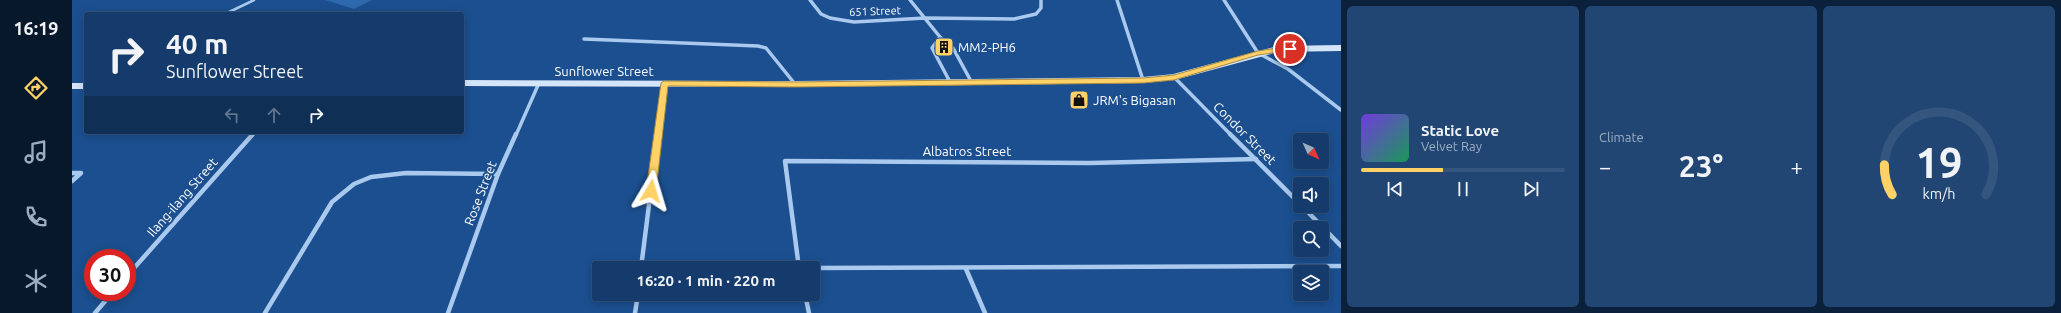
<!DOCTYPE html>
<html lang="en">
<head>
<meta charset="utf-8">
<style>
  body { margin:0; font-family:Ubuntu,sans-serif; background:#214673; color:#f1f3f6; height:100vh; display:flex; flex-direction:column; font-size:15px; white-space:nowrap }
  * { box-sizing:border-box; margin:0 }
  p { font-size:13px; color:#9dadc1 }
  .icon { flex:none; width:22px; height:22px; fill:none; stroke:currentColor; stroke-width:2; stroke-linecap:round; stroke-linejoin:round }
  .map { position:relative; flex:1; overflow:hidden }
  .side { display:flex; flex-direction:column; gap:6px; padding:6px; background:#0b203b; width:720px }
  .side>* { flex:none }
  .banner { position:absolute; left:12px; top:12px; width:380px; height:122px; border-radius:4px; box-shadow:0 2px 10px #0003,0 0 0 1px #33557e; background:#143b6b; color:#f1f3f6; overflow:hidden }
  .needle { width:26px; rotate:135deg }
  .fabs { position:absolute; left:1221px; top:133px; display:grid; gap:8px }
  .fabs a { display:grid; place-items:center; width:36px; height:36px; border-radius:4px; background:#143b6b; box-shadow:0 2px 10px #0003,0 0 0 1px #33557e; font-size:20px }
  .speed { position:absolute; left:12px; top:249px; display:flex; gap:8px; font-size:20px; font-weight:700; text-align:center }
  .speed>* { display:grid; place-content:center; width:52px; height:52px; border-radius:50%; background:#143b6b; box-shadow:0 2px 10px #0003,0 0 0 1px #33557e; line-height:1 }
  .speed .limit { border:6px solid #d22; background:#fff; color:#111 }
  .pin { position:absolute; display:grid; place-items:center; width:34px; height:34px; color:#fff; margin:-17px; border:2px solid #fff; border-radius:50%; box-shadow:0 1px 4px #0007 }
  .me { position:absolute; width:44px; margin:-22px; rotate:7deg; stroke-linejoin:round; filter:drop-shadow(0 0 3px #0008) }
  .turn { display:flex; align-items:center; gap:14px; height:84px; padding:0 16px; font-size:18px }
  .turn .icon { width:52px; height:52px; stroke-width:2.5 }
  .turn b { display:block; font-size:28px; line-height:34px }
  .lanes { display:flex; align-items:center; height:38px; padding:0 16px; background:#0003; justify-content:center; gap:20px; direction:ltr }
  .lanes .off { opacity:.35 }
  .big { font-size:30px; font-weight:700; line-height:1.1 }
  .side .tile { flex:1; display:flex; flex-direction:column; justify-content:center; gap:6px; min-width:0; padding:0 14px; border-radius:6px; background:#214673 }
  .side .dial { align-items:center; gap:0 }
  .dial svg { height:104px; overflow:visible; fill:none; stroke:#33557e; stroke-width:7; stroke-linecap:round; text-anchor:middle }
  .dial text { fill:#f1f3f6; stroke:none }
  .song { display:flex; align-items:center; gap:12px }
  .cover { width:48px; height:48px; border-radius:6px; background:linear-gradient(135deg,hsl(260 70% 55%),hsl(150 70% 35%)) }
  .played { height:4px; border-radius:2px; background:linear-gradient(90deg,#ffd166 40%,#33557e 40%) }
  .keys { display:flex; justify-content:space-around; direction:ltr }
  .heat { display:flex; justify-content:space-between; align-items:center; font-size:22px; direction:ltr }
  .side .tiles { flex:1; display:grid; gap:6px; grid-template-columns:repeat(3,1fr) }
  .trip { position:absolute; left:520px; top:261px; width:228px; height:40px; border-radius:4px; background:#143b6b; box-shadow:0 2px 10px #0003,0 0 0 1px #33557e; font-weight:700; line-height:40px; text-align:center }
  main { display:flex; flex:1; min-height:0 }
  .menu { display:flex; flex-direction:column; width:72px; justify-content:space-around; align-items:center; background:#08182b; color:#9dadc1 }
  .menu .icon { width:28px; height:28px }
  .menu .current { color:#ffd166 }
  .menu b { font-size:18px; color:#f1f3f6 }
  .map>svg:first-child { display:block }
</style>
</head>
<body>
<main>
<nav class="menu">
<b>16:19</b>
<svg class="icon current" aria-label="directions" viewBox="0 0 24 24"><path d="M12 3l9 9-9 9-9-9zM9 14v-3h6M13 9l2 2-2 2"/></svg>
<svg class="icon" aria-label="music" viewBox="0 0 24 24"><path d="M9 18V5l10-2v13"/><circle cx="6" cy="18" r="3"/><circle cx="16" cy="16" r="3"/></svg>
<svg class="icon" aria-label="phone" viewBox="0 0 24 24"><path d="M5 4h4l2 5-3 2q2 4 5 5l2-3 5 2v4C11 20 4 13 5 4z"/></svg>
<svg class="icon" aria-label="climate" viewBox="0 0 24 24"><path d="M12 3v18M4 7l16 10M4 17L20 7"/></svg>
</nav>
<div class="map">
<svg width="1269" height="313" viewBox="0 0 1269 313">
  <rect width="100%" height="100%" fill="#1b4f8f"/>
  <polygon fill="#2e69ad" points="253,0 300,0 282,9"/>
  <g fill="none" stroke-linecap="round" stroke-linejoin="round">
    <polyline stroke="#a9c9ee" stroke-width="2.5" points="153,14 182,0"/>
    <g stroke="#a9c9ee" stroke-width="3.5">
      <polyline points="738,0 749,14 758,18 782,22 853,18 942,19 964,14 969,8 969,0"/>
      <polyline points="838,0 868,37 881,48 900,83"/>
      <polyline points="1045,0 1071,80"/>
      <polyline points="1152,0 1186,53 1216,69 1269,110"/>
      <polyline points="868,37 860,48 878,82"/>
      <polyline points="512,39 686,46 694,48 723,84"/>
      <polyline points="1102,77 1159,135"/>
      <polyline points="180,135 182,132"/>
      <polyline points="444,135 467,83"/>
      <polyline points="586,135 593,83"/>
    </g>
    <g stroke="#a9c9ee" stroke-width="4.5">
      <polyline points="1158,134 1228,204"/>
      <polyline points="0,173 9,173 0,181"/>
      <polyline points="1230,206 1269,246"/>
      <polyline points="569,268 586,134"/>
      <polyline points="727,268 713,161 1018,163 1184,159"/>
      <polyline points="741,268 1269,266"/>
      <polyline points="894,269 913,313"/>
      <polyline points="55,276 181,134"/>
      <polyline points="733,294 737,313"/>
      <polyline points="23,313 41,292"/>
      <polyline points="193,313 260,202 282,184 299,177 334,173 426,174"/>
      <polyline points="376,313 426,174 444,134"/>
      <polyline points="563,313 566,294"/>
    </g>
    <g stroke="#d6e6fa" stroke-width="6">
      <polyline points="390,83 723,84 1071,80 1102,77 1206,49 1269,48"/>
      <polyline points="0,86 14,86"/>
    </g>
  </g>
  <polygon fill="#ffd166" stroke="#a68842" points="1218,46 1221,47 1221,50 1186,55 1102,80 1071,83 723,87 596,86 584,191 579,194 574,191 589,83 592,81 723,82 1071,78 1102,75 1186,51"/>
  <defs>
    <symbol id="building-square" viewBox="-11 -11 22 22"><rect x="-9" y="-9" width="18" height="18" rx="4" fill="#ffd166" stroke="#1b4f8f"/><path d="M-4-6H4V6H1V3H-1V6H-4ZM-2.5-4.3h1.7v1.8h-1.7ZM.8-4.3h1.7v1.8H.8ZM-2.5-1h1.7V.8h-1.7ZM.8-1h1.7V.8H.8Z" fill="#111"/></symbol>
    <symbol id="shop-square" viewBox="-11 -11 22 22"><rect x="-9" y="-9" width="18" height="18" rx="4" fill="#ffd166" stroke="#1b4f8f"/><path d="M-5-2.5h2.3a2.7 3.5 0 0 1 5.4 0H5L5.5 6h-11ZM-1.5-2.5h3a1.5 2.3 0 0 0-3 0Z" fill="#111"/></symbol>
  </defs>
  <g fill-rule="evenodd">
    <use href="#building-square" x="861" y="36" width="22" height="22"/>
    <use href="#shop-square" x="996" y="89" width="22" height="22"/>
  </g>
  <g text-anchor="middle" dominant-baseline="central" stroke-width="4" stroke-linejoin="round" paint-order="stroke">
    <g font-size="11" fill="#fff" stroke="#1b4f8f">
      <text transform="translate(803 11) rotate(-2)">651 Street</text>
    </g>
    <g font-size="13" fill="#fff" stroke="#1b4f8f" text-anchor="start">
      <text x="886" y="47">MM2-PH6</text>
      <text x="1021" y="100">JRM's Bigasan</text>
    </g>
    <g font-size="13" fill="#fff" stroke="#1b4f8f">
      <text x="532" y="71">Sunflower Street</text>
      <text transform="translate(1173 133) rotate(45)">Condor Street</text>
      <text x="895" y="151">Albatros Street</text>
      <text transform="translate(408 193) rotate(-69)">Rose Street</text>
      <text transform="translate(110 197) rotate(-49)">Ilang-ilang Street</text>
    </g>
  </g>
</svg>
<div class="fabs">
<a><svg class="needle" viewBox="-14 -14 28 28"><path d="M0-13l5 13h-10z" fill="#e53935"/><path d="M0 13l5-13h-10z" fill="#9dadc1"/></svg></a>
<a><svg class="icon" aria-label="sound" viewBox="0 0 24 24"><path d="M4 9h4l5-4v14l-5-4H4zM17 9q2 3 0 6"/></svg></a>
<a><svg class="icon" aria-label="search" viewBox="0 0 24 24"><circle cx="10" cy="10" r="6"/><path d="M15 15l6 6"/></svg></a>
<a><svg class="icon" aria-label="layers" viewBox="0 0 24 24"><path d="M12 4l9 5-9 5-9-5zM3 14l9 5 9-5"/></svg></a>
</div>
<div class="speed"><div class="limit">30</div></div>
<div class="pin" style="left:1218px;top:49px;background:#d93025"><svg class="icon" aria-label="arrive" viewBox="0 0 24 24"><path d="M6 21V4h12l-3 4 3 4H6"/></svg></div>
<svg class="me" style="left:579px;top:191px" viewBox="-20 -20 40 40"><path d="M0-17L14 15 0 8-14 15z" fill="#ffd166" stroke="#fff" stroke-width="4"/></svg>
<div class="trip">16:20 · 1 min · 220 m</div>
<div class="banner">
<div class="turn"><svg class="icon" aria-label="right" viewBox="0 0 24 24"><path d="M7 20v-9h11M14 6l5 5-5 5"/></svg><div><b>40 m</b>Sunflower Street</div></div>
<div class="lanes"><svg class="icon off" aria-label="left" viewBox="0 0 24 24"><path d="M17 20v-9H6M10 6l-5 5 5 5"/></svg><svg class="icon off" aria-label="ahead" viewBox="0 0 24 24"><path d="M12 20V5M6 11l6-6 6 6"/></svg><svg class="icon" aria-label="right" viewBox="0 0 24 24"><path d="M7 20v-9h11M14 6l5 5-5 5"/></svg></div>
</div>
</div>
<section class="side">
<div class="tiles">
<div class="tile">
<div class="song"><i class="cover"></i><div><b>Static Love</b><p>Velvet Ray</p></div></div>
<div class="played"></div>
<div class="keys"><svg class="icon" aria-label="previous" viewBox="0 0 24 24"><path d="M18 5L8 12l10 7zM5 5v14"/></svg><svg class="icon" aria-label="pause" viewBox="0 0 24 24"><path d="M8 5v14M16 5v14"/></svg><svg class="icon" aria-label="next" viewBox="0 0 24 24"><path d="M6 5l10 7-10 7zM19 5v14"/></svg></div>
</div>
<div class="tile"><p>Climate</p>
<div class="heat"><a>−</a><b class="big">23°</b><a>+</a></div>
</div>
<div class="tile dial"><svg viewBox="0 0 100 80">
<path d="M14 69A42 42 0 1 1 86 69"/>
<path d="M14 69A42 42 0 0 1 8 46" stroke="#ffd166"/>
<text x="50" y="56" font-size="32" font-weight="700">19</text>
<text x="50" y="72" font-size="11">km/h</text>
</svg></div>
</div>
</section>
</main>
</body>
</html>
